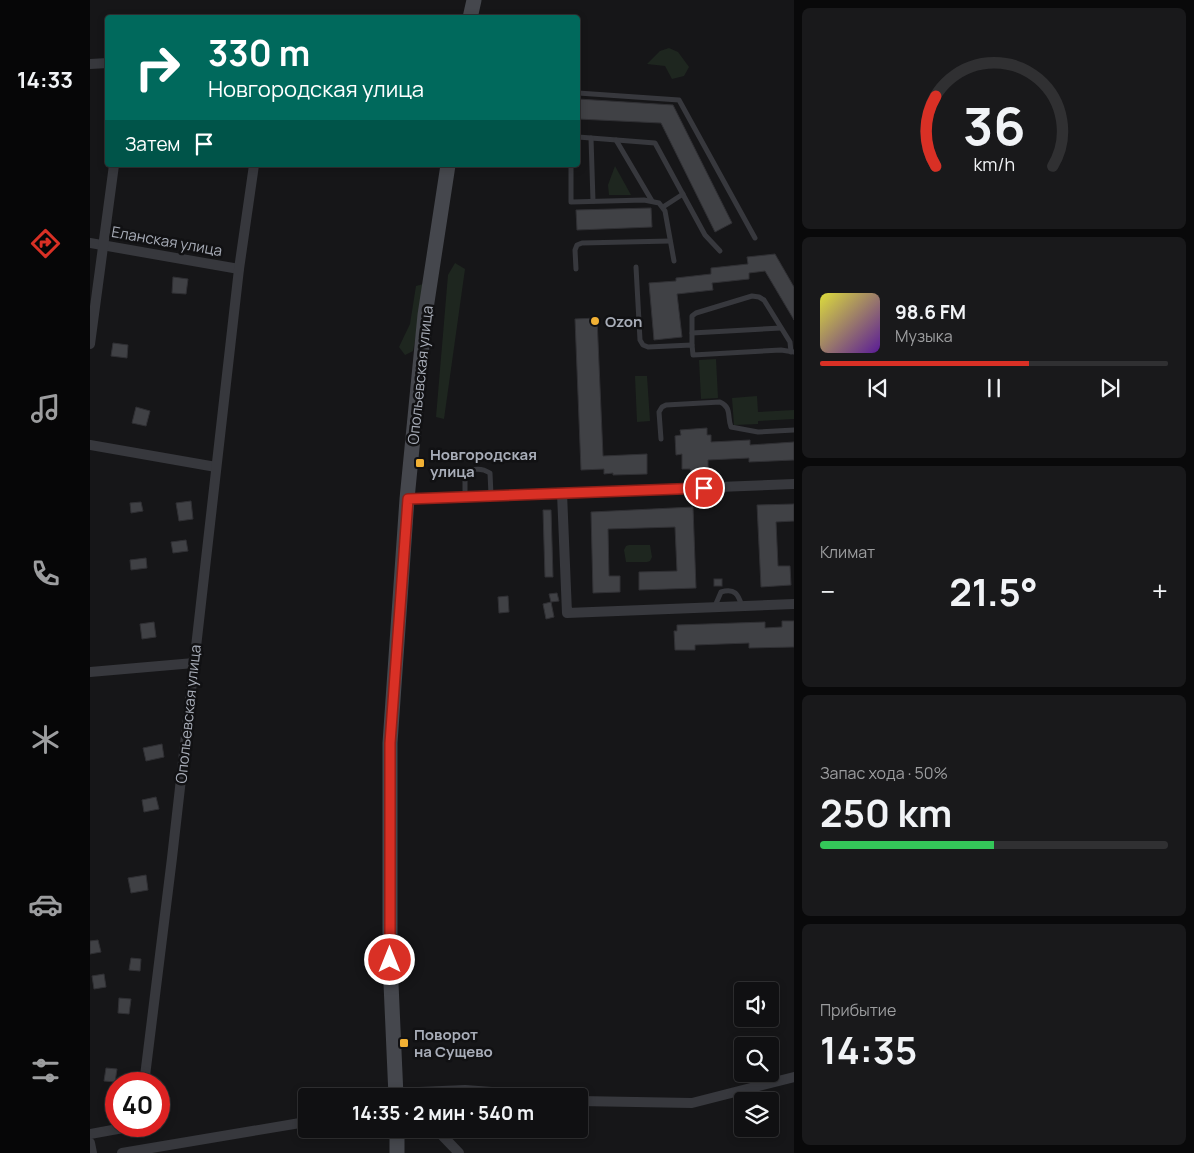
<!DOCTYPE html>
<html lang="ru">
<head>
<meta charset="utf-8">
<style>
  body { margin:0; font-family:Manrope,sans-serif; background:#19191b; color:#f1f3f6; height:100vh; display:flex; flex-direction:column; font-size:19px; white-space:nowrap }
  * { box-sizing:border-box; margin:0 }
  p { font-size:16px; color:#9c9d9f }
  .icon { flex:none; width:28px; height:28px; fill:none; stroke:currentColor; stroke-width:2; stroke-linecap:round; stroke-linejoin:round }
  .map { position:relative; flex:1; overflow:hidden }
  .drawer { display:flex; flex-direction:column; gap:8px; padding:8px; background:#09090a; width:400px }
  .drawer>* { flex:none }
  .banner { position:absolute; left:15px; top:15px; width:475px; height:152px; border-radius:5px; box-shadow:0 2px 8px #0003,0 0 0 1px #303032; background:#00695c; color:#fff; overflow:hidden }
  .buttons { position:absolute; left:644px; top:982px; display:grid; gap:10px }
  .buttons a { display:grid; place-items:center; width:45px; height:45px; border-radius:5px; background:#101012; box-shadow:0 2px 8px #0003,0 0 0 1px #303032; font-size:25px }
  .speed { position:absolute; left:15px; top:1072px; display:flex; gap:10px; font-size:25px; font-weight:700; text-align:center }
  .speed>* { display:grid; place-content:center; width:65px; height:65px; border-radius:50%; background:#101012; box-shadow:0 2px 8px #0003,0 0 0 1px #303032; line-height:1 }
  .speed .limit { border:8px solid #d22; background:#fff; color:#111 }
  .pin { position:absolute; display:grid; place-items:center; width:42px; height:42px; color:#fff; margin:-21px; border:2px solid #fff; border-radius:50%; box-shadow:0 1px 5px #0007 }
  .me { position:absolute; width:55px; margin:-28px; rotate:0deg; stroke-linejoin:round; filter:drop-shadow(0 0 4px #0008) }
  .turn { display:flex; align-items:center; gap:18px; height:105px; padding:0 20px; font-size:22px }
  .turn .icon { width:65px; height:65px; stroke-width:2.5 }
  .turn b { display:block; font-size:35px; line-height:42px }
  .then { display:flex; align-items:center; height:48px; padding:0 20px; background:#0003; gap:10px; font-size:19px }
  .big { font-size:38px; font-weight:700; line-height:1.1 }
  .drawer .widget { flex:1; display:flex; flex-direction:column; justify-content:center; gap:8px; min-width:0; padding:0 18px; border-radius:8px; background:#19191b }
  .drawer .dial { align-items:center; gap:0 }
  .dial svg { height:130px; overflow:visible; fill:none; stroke:#303032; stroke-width:7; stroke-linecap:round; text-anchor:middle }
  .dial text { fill:#f1f3f6; stroke:none }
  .song { display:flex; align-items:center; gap:15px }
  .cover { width:60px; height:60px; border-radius:8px; background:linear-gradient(135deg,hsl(60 70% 55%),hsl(270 70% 35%)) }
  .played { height:5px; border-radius:2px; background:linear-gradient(90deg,#d93025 60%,#303032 60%) }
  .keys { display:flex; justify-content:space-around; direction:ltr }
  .heat { display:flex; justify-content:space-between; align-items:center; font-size:28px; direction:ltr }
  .charge { height:8px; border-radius:4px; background:linear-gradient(90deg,#34c759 50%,#303032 0) }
  .trip { position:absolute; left:208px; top:1088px; width:290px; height:50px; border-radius:5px; background:#101012; box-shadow:0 2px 8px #0003,0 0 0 1px #303032; font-weight:700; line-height:50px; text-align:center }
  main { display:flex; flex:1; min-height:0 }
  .tab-bar { display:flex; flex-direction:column; width:90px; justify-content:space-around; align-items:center; background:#060607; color:#9c9d9f }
  .tab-bar .icon { width:35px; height:35px }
  .tab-bar .selected { color:#d93025 }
  .tab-bar b { font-size:22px; color:#f1f3f6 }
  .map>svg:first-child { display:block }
</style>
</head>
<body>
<main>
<nav class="tab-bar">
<b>14:33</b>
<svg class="icon selected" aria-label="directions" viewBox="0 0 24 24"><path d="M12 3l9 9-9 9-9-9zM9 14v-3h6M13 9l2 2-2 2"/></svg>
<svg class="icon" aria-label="music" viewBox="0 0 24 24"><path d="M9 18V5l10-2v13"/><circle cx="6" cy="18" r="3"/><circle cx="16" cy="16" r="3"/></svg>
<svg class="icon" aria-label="phone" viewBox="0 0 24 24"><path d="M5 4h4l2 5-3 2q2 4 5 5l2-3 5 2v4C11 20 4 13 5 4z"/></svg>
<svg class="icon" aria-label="climate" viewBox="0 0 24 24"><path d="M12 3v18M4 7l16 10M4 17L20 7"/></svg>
<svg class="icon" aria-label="car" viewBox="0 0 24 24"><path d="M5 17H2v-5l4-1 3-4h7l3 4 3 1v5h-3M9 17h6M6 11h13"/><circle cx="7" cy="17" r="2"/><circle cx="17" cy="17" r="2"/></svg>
<svg class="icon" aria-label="filters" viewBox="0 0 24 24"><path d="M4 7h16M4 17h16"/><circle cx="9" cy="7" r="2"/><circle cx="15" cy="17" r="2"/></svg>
</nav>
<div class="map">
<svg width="704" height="1153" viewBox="0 0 704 1153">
  <rect width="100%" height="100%" fill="#161618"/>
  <g fill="#1e261f">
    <polygon points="579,48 588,52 599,67 594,76 582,79 575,66 557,64 570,51"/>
    <polygon points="525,166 541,195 519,195 518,185"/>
    <polygon points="365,263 375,269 354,419 346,417 358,275"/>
    <polygon points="333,284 334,292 323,351 315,355 309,347 320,324 326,286"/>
    <polygon points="626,359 628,398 611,399 609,360"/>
    <polygon points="545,376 557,376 560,421 547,422"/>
    <polygon points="667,396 668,412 704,410 704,419 668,421 668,424 644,425 642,398"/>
    <polygon points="539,545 560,545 562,557 560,561 557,562 536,562 534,550 536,546"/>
  </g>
  <g fill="#404145" stroke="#303034">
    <polygon points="488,99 583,105 642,223 625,232 571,123 488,119"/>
    <polygon points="561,208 562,227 487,230 486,210"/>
    <polygon points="685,254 704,287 704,320 675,271 659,273 659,279 622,283 623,290 587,294 592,337 564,340 559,283 586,281 586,278 621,274 621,268 658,264 657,257"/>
    <polygon points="83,277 98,279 96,294 82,293"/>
    <polygon points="507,318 513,456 557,454 557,474 523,475 523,473 514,474 514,469 491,470 485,319"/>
    <polygon points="23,343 38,345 37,358 21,356"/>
    <polygon points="46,407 60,411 56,426 42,423"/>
    <polygon points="617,428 617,435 621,435 621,442 660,440 660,445 704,442 704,460 659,462 659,458 618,460 618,468 613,468 613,471 601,472 600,469 592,469 592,454 586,455 585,436 591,435 590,430"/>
    <polygon points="101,501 103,519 89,521 86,503"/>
    <polygon points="51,502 53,511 41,513 40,503"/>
    <polygon points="704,504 704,521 686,522 688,566 700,566 701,585 671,587 667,505"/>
    <polygon points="603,507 606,588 549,590 549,572 587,571 585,527 518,529 519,576 530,576 530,592 503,593 501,512"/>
    <polygon points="453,510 461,510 463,577 455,577"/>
    <polygon points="96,540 98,551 83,553 81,542"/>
    <polygon points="56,558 57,568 41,570 40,560"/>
    <rect x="624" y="579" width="8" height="7"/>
    <polygon points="467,593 469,601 461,602 459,594"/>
    <polygon points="418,596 419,612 409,613 408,597"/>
    <polygon points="461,602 464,617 456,619 453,604"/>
    <polygon points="692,621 704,621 704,647 659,648 659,643 605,645 605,650 585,650 584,631 587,631 587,625 675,622 675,628 692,627"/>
    <polygon points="64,622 66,637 52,639 50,624"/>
    <polygon points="72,744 74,757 56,761 53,748"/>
    <polygon points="66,797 69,809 54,812 52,800"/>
    <polygon points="56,875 58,890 41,893 38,878"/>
    <polygon points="8,940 11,952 0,954 0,941"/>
    <polygon points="41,958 51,959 50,971 39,970"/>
    <polygon points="14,974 16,987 4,989 2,976"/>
    <polygon points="29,998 41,999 39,1014 28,1013"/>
    <polygon points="16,1068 27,1069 25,1082 14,1081"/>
  </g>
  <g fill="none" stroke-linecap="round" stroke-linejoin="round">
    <g stroke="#37383d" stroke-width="5">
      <polyline points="488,93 589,100 665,238"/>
      <polyline points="488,137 565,143 615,235 630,251"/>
      <polyline points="501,138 503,201"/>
      <polyline points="526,140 562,201"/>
      <polyline points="481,165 481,202 554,200 569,203 575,211 584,261"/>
      <polyline points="573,207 593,194"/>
      <polyline points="546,267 550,340 553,345 558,347 602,345 603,355 691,350 704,352"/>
      <polyline points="486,269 485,250 487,245 492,243 580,241"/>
      <polyline points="602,333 691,328"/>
      <polyline points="602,345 602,316 606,313 662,296 669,297 674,300 700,342 701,352"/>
      <path d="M571,439L569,412L572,407L576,405L630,402C642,407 637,417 641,427L668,432L704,430"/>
      <path d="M375,497V474C383,468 392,468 400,473L401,495"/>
      <path d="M625,606L631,592C645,588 648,594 652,606"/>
    </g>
    <g stroke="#37383d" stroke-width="10">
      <polyline points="0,64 18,63"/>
      <polyline points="0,243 149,269"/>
      <polyline points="0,344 24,165"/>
      <polyline points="0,445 126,467"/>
      <polyline points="472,493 704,484"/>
      <polyline points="317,499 472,493 477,613 704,604"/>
      <polyline points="0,672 104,663"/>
      <polyline points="54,1084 82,858 149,269 164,165"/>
      <polyline points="306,1093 375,1090 402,1092 439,1096"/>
      <polyline points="489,1101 602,1103 704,1077"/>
      <polyline points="346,1129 369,1153"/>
      <polyline points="0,1134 44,1126"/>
      <polyline points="0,1143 2,1153"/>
      <polyline points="32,1153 216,1122"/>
    </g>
    <g stroke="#45474d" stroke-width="15">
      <polyline points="380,18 384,0"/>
      <polyline points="306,1096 300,961 300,743 317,499 335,315 358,165"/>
      <polyline points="307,1129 307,1153"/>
    </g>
  </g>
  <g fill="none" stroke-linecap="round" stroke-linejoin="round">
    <defs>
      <polyline id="route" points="300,960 300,743 318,499 614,488"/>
    </defs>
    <use href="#route" stroke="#8d1f18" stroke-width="12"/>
    <use href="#route" stroke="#d93025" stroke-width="9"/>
  </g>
  <g fill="#f2b134" stroke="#111113" stroke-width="2">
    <circle cx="505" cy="321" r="5"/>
    <rect x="325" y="458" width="10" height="10" rx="2.5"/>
    <rect x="309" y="1038" width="10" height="10" rx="2.5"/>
  </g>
  <g text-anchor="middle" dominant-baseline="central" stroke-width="5" stroke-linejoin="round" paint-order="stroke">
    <g font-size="15" fill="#a8adb8" stroke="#111113">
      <text transform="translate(77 241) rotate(10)">Еланская улица</text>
      <text transform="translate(330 375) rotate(-84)">Опольевская улица</text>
      <text transform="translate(98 714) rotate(-84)">Опольевская улица</text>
    </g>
    <g font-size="15" font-weight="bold" fill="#a8adb8" stroke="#111113" text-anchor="start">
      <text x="515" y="321">Ozon</text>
      <text x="340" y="454">Новгородская<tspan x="340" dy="17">улица</tspan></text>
      <text x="324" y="1034">Поворот<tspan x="324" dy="17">на Сущево</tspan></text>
    </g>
  </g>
</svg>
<div class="buttons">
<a><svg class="icon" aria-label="sound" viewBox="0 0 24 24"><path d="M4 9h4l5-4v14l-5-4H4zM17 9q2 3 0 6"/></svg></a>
<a><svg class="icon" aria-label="search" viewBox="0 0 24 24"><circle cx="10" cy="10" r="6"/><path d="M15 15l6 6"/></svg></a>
<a><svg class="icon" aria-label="layers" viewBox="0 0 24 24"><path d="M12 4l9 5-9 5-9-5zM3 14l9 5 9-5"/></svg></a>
</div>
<div class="speed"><div class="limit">40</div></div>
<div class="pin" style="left:614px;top:488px;background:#d93025"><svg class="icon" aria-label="arrive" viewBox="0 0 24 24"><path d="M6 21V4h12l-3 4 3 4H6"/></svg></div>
<svg class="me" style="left:300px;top:960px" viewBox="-20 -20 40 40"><circle r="17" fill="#d93025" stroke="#fff" stroke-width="3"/><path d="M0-11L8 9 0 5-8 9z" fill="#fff"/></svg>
<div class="trip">14:35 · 2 мин · 540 m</div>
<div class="banner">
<div class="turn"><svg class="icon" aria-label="right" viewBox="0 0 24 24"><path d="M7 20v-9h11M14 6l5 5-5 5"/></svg><div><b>330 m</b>Новгородская улица</div></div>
<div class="then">Затем<svg class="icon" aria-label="arrive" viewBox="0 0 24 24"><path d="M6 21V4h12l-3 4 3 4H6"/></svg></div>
</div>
</div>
<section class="drawer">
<div class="widget dial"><svg viewBox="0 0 100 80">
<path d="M14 69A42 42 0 1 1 86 69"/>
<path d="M14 69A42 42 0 0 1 14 26" stroke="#d93025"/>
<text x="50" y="56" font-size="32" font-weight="700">36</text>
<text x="50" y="72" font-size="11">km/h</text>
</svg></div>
<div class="widget">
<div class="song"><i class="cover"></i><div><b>98.6 FM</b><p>Музыка</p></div></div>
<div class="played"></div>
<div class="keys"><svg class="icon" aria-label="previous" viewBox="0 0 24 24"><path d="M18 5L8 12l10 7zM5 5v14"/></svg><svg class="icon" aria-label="pause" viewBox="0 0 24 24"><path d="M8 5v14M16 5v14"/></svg><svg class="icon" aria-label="next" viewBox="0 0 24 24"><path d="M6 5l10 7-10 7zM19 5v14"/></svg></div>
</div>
<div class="widget"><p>Климат</p>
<div class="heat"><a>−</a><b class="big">21.5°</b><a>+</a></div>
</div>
<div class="widget"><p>Запас хода · 50%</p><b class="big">250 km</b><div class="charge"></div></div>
<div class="widget"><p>Прибытие</p><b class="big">14:35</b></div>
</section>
</main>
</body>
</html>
